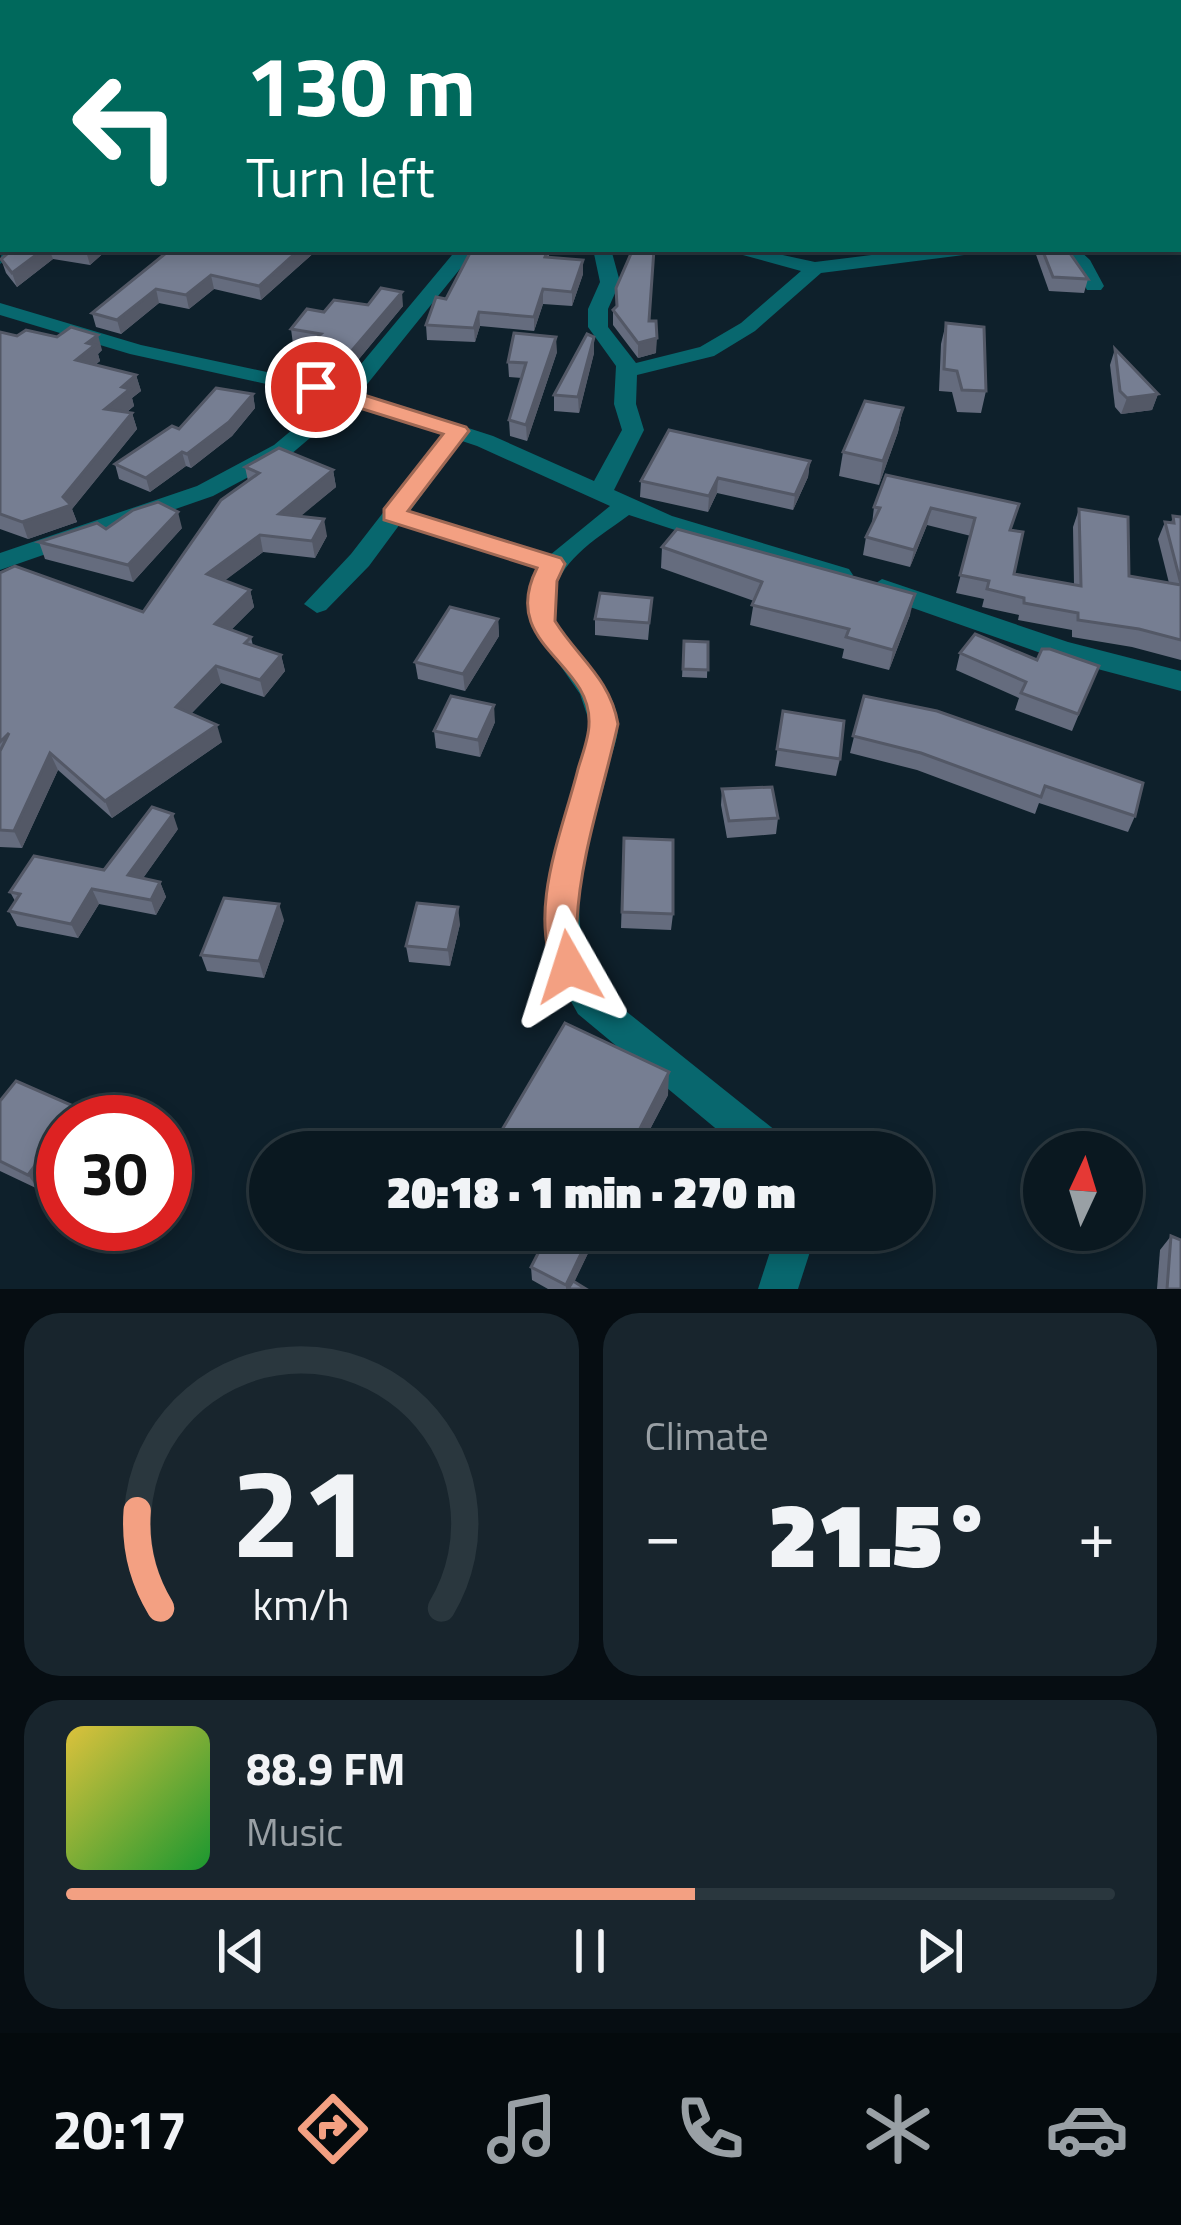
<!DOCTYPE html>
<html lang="en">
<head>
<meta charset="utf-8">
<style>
  body { margin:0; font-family:"Titillium Web",sans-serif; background:#18252d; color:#f1f3f6; height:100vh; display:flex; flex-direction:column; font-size:45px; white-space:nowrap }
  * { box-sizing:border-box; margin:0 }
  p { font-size:39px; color:#99a0a5 }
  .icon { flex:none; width:66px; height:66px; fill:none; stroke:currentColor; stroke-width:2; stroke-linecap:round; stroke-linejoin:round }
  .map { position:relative; height:1289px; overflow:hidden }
  .sheet { display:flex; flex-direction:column; gap:24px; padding:24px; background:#060d12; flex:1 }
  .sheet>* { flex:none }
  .hud { position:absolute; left:0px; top:0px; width:1182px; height:252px; box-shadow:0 6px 18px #0003,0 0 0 3px #2a373e; background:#00695c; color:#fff; overflow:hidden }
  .needle { width:78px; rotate:4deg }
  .controls { position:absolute; left:1023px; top:1131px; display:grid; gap:24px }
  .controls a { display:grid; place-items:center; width:120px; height:120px; border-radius:50%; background:#0a1820; box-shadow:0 6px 18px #0003,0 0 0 3px #2a373e; font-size:60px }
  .speed { position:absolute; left:36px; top:1095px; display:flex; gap:24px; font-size:60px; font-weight:700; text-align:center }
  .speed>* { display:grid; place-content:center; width:156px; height:156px; border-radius:50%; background:#0a1820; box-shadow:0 6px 18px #0003,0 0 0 3px #2a373e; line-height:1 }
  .speed .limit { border:18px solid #d22; background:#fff; color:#111 }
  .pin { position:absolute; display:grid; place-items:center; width:102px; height:102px; color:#fff; margin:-51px; border:6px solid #fff; border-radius:50%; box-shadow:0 3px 12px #0007 }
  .me { position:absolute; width:132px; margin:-66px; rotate:354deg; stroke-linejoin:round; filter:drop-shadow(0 0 9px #0008) }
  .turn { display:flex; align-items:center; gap:42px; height:252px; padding:0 48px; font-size:54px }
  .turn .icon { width:156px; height:156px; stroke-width:2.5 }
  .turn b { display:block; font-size:84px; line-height:102px }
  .big { font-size:90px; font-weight:800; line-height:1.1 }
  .sheet .tile { flex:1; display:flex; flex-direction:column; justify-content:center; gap:18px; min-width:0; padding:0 42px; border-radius:36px; background:#18252d }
  .sheet .dial { align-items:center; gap:0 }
  .dial svg { height:312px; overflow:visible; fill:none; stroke:#2a373e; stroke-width:7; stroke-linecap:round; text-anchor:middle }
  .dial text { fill:#f1f3f6; stroke:none }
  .song { display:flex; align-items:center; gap:36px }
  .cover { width:144px; height:144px; border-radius:18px; background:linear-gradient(135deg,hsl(50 70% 55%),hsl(130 70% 35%)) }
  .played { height:12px; border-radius:6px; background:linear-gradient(90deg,#f3a082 60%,#2a373e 60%) }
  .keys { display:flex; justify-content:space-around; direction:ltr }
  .heat { display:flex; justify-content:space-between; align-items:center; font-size:66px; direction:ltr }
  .sheet .tiles { flex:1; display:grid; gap:24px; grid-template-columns:1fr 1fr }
  .tile:last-child { grid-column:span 2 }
  .trip { position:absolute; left:249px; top:1131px; width:684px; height:120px; border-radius:60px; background:#0a1820; box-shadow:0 6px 18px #0003,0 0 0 3px #2a373e; font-weight:800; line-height:120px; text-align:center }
  .menu { display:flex; height:192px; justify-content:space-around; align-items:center; background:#040a0d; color:#99a0a5 }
  .menu .icon { width:84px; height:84px }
  .menu .on { color:#f3a082 }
  .menu b { font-size:54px; color:#f1f3f6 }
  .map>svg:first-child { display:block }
</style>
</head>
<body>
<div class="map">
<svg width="1181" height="1289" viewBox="0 0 1181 1289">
  <rect width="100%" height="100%" fill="#0e202b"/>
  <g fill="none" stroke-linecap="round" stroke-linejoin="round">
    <g fill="#08676e" fill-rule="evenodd">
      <rect x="1179" y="146" width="2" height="10"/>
      <rect x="1179" y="172" width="2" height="11"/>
      <rect x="0" y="197" width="3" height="10"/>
      <polygon points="3,245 3,249 19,249 0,264"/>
      <path d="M457,249H476L360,393L493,436L594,481L622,430L614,404L616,366L588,327V309L600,282L593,249H611L620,282L608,309V327L636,363L700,347L741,323L801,271L721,249H755L815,262L920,249H973L964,255L821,273L755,331L714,356L637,375L636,404L644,430L614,490L672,516L849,569L853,575L849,581H831L629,515C602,535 561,558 554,594C545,647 617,672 618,724C619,737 611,755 608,769C590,848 557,917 602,992L786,1139L792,1152H744L578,1014L552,967L544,928L549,885L590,724L580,694L530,622L527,601L540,569L400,524L369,566L326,610L317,613L304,604L351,554L444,434L350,404L290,455L213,496L0,570V553L197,486L274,445L330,398L130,354L0,315V303L141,345L341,388ZM462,441L477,446L610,506L550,555L410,511Z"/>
      <polygon points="1058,249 1078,249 1090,260 1104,286 1101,290 1087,290 1075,267"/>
      <polygon points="882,579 1068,642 1181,671 1181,691 1052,657 873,594 869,588"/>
      <polygon points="777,1230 817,1230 798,1289 758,1289"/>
    </g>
  </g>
  <g fill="#656c7e">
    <polygon points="1176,0 1181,0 1181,63 1179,63 1181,143 1179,143 1179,3 1175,3"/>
    <polygon points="13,249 108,249 90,265 53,259 17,287 6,273 1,259"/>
    <polygon points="171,249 367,249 363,253 317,250 261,300 214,289 189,309 159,303 121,334 96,327 92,313"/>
    <polygon points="549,249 549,257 583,260 583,274 572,306 543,304 534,331 480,326 475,342 427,340 426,325 446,299"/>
    <polygon points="799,249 883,249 837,255"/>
    <polygon points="1034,249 1067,249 1088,279 1084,293 1049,291"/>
    <polygon points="616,288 650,321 656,353 638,358 613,325 613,310 616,307"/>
    <polygon points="368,305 403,306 339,383 296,374 293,359 307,347 293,344 291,329 324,312"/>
    <polygon points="946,323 986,391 981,413 957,412 952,392 939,391 941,344"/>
    <polygon points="0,332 102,350 98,354 100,361 95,365 136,375 141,391 132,398 134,406 127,412 132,413 137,429 72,509 77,522 28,539 0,529"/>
    <polygon points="594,337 594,353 579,413 554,411 554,395"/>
    <polygon points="1115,349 1158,394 1152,410 1121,414 1115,407 1110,365"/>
    <polygon points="557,352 527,441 510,436 509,420 522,378 509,377 508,362"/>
    <polygon points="253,394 255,408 232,436 191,468 186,466 150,492 119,479 115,464 179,429"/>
    <polygon points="903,408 898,432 879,485 839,476 843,452"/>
    <polygon points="810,461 808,477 793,510 717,493 708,512 640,497 641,481"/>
    <polygon points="245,467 333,470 336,487 300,516 327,536 315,558 263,552 225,580 250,590 254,607 231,630 251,637 253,646 281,655 285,671 264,697 221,683 191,714 222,742 112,818 58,770 22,848 0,847 0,573 143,612 248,481"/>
    <polygon points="886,475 1011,530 1014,574 1074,585 1073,527 1079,509 1129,576 1169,583 1158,539 1165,522 1171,523 1173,516 1181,517 1181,660 1132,647 1072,637 1072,630 1018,620 1019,615 982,607 984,599 956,593 971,536 927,525 910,567 863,555 866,537 872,524 874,507"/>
    <polygon points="182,528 133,582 45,559 39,542 106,529"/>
    <polygon points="662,547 910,615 889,670 842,658 844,649 750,625 754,601 661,568"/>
    <polygon points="652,598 648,640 595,635 595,619"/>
    <polygon points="498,619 499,636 465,691 418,679 415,662"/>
    <polygon points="684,641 708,642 707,678 682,677"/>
    <polygon points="960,653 1037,660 1099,666 1072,731 1015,710 1019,698 956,670"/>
    <polygon points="864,696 1135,816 1128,832 1039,803 1035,814 917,770 850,753"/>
    <polygon points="783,711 840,759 836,776 775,766"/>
    <polygon points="495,722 480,757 436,748 434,731"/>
    <polygon points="722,789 778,818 776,834 727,838 721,805"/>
    <polygon points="178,829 143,878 160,882 166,897 156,915 99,904 78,938 17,926 9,911 15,901 10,892 104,870"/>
    <polygon points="624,838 673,914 671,930 621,928"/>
    <polygon points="284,920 264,978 207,971 201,955"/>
    <polygon points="460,924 450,966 409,962 406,946"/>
    <polygon points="668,1095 638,1152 501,1152 499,1135"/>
    <polygon points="0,1101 78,1108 86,1122 63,1122 63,1155 38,1189 0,1171"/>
    <polygon points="1171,1236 1181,1289 1157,1289 1160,1250"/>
    <polygon points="591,1247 574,1282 586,1289 548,1289 532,1280 531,1267"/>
  </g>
  <g fill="#535866">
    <polygon points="3,220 3,239 0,243 0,223"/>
    <polygon points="44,249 49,249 53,259 17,287 12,273"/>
    <polygon points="88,249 108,249 90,265 86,251"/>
    <polygon points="300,249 317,250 261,300 259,286"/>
    <polygon points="837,249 883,249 837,255"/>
    <polygon points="583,260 583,274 572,306 572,292"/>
    <polygon points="211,275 214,289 189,309 186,295"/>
    <polygon points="156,289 159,303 121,334 117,320"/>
    <polygon points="543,289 543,304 534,331 534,317"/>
    <polygon points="402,292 403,306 339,383 337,368"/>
    <polygon points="479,312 480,326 475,342 474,328"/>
    <polygon points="98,335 102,350 98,354 100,361 81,376 76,360 87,343"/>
    <polygon points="556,337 557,352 527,441 526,425"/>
    <polygon points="594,337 594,353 579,413 578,397"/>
    <polygon points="657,338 656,353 638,358 638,343"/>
    <polygon points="136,375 141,391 132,398 134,406 110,425 105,409 122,387"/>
    <polygon points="253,394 255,408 232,436 191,468 187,454"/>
    <polygon points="1158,394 1152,410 1121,414 1127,398"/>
    <polygon points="903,408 898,432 879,485 883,461"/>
    <polygon points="132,413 137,429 72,509 77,522 28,539 22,522 63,497"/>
    <polygon points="182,452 186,466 150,492 146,478"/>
    <polygon points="810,461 808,477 793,510 795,495"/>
    <polygon points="333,470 336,487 283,531 279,514"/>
    <polygon points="718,478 717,493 708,512 709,496"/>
    <polygon points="931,508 927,525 910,567 914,550"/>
    <polygon points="178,512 182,528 133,582 128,565"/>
    <polygon points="324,519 327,536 315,558 312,541"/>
    <polygon points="260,535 263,552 211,591 207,574"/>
    <polygon points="250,590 254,607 220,641 215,624"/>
    <polygon points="915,594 910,615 889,670 893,650"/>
    <polygon points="498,619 499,636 465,691 463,674"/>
    <polygon points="281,655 285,671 264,697 260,680"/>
    <polygon points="216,666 221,683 181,724 176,707"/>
    <polygon points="494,705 495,722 480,757 478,740"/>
    <polygon points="217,725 222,742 112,818 105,801"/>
    <polygon points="50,753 58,770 22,848 14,831"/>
    <polygon points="173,814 178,829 134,891 128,875"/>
    <polygon points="160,882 166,897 156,915 151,900"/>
    <polygon points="92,889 99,904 78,938 71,924"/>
    <polygon points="279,904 284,920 264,978 259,961"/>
    <polygon points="458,907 460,924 450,966 448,950"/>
    <polygon points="669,1072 668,1095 638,1152 628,1152"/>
    <polygon points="78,1108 86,1122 67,1122"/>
    <polygon points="63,1128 63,1155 38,1189 28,1175"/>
    <polygon points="591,1233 591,1247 571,1289 566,1289 566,1285"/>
  </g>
  <g fill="#767e92" stroke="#535866" stroke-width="3">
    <polygon points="0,0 124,0 117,3 3,3 3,68 0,70"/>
    <polygon points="135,0 1039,0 1038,3 148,3"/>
    <polygon points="1179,27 1181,27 1181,51 1179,51 1181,130 1179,130"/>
    <polygon points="3,97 3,177 0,179 0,100 3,99"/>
    <polygon points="0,205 3,205 3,220 0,223"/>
    <polygon points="13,249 44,249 12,273 1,259"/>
    <polygon points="171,249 300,249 259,286 211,275 186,295 156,289 117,320 92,313"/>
    <polygon points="472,249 548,249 545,257 583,260 572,292 543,289 534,317 479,312 474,328 426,325 436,297 446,299"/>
    <polygon points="633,249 654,249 649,321 656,321 657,338 638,343 613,310 617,306 616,288"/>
    <polygon points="1042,249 1067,249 1088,279 1053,277"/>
    <polygon points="381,288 402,292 337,368 293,359 321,334 291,329 307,309 324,312 334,300 368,305"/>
    <polygon points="946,323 984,327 986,391 962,390 957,371 944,369"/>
    <polygon points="71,327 98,335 87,343 95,345 76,360 136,375 122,387 130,389 105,409 132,413 63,497 71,505 22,522 0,514 0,332 17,336 26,330 57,337"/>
    <polygon points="514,333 556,337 526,425 509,420 526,363 508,362"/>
    <polygon points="587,334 594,337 578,397 554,395"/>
    <polygon points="1115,349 1158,394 1127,398 1120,391"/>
    <polygon points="216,388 253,394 229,422 187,454 182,452 146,478 115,464 172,426 179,429"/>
    <polygon points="865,401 903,408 883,461 843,452"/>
    <polygon points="669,430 810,461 795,495 718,478 709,496 641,481"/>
    <polygon points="279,448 333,470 279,514 324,519 312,541 260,535 207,574 250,590 215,624 251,637 245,643 281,655 260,680 216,666 176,707 217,725 105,801 50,753 14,831 0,830 0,751 9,733 0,742 0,573 15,566 143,612 221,500 259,473 245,467"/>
    <polygon points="886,475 1019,504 1010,530 1023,532 1014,574 1081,586 1079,509 1128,517 1129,576 1181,585 1181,640 1139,629 1078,620 1078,613 1024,603 1024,598 987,589 989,581 960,575 975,518 931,508 914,550 866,537 880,508 874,507"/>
    <polygon points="158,502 178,512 128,565 39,542 97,523 106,529 133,510"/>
    <polygon points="1173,516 1181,517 1181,584 1165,522 1174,523"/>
    <polygon points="677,529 915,594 893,650 846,637 849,629 752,605 762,582 662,547"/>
    <polygon points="600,593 652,598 649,623 595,619"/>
    <polygon points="450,607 498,619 463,674 415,662"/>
    <polygon points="975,634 1037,660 1042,649 1050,649 1099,666 1078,714 1021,693 1026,682 960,653"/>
    <polygon points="684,641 708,642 708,670 683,669"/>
    <polygon points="451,696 494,705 478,740 434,731"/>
    <polygon points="864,696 937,711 1143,783 1135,816 1045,786 1041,797 921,753 853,736"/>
    <polygon points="783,711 844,721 840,759 777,749"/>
    <polygon points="772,787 778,818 729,821 722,789"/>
    <polygon points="152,807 173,814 128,875 160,882 151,900 92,889 71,924 9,911 20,894 10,892 34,856 104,870"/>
    <polygon points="624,838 673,840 673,914 622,912"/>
    <polygon points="224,898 279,904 259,961 201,955"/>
    <polygon points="417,903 458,907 448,950 406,946"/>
    <polygon points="565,1023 669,1072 628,1152 533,1152 499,1135"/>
    <polygon points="16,1081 78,1108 67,1122 63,1122 63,1128 28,1175 0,1161 0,1101"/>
    <polygon points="550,1230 584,1230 591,1233 566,1285 531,1267"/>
    <polygon points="1171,1236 1181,1240 1181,1289 1167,1289"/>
    <polygon points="573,1281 586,1289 568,1289"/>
  </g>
  <path fill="#f3a082" stroke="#9e6854" stroke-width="3" d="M316,380L466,427L469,431L408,511L561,558L565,564L557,581L555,621C578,658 610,678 618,724C604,788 580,856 577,922C576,942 590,959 581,977L569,982L557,977C526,913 562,833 578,769C582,755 589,738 589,724C592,661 498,645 537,568L384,520V509L443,434L308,392V382Z"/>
</svg>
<div class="controls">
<a><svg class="needle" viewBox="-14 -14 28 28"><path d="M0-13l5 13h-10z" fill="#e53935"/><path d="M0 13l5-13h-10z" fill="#99a0a5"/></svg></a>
</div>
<div class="speed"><div class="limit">30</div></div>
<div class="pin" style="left:316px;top:387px;background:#d93025"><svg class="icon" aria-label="arrive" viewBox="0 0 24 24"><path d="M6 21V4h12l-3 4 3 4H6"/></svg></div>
<svg class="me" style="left:569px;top:967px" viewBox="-20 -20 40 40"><path d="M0-17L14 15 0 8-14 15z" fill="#f3a082" stroke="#fff" stroke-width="4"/></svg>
<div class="trip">20:18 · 1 min · 270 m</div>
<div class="hud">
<div class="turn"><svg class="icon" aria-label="left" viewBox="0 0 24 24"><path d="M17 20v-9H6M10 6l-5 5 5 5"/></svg><div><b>130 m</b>Turn left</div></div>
</div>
</div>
<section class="sheet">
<div class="tiles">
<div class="tile dial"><svg viewBox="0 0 100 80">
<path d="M14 69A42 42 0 1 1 86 69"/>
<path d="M14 69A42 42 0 0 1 8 44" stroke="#f3a082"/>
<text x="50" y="56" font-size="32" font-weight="700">21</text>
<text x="50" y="72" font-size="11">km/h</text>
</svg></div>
<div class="tile"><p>Climate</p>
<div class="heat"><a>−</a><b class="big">21.5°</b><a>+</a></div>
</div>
<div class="tile">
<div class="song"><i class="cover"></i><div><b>88.9 FM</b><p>Music</p></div></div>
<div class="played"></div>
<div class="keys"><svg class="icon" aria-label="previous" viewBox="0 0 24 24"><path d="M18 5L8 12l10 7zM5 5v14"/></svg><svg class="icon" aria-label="pause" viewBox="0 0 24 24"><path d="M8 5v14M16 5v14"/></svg><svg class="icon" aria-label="next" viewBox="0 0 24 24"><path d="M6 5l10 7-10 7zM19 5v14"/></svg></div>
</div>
</div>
</section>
<nav class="menu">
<b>20:17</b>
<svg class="icon on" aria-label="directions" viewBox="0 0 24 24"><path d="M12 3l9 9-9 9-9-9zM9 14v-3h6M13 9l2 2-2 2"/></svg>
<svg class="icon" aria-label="music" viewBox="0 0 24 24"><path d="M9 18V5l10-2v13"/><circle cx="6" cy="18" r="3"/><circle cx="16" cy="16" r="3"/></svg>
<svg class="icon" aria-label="phone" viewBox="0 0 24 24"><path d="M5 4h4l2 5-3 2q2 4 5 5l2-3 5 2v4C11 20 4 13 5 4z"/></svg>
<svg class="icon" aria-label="climate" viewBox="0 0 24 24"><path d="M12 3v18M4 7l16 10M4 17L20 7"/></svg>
<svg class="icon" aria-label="car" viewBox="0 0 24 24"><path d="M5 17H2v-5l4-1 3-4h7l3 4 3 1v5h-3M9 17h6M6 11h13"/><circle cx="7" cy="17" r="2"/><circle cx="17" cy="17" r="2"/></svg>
</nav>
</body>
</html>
